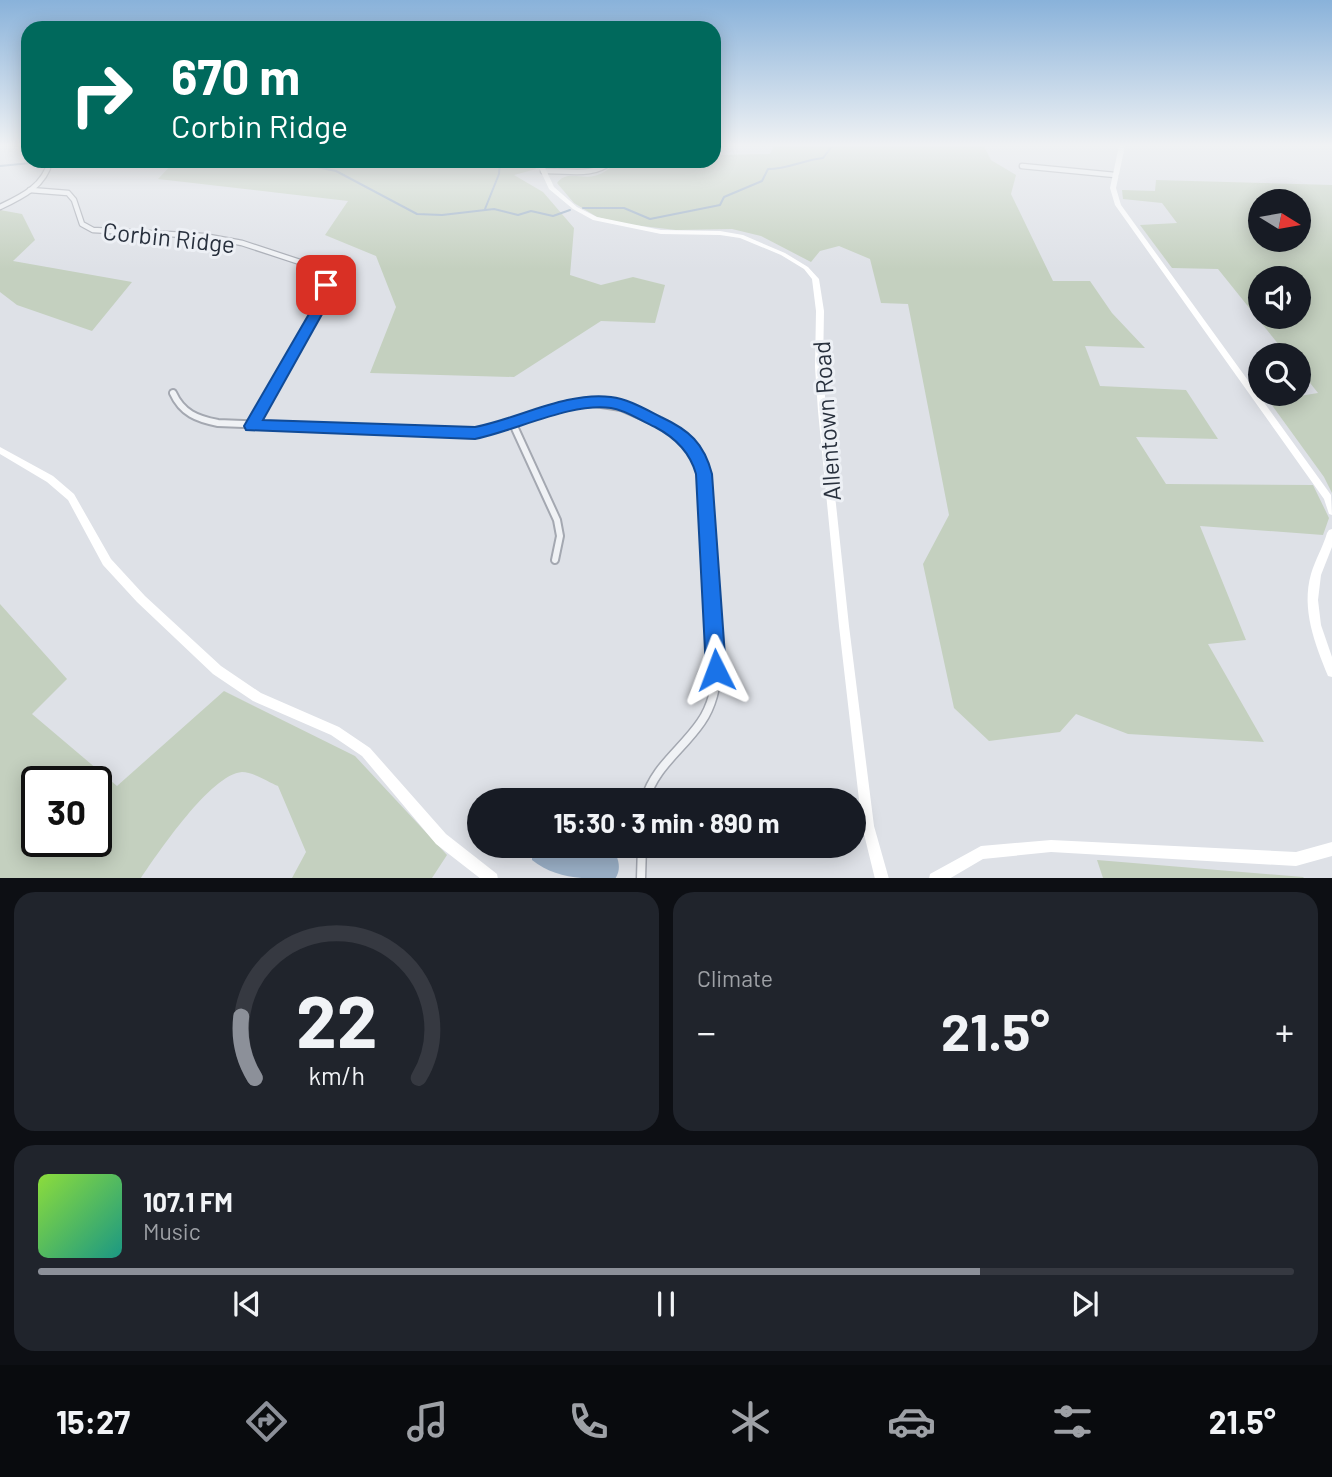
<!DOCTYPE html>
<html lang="en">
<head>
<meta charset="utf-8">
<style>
  body { margin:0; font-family:Barlow,sans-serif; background:#20242c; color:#f1f3f6; height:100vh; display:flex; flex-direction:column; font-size:26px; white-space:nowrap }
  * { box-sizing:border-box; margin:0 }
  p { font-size:23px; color:#9ea1a6 }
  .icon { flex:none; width:38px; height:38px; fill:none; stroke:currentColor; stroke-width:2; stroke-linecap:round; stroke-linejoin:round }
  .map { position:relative; height:878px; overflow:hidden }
  .side { display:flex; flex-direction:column; gap:14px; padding:14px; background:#0d0f14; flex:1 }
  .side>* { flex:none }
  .guide { position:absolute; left:21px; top:21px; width:700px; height:147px; border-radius:21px; box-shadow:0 4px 18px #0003; background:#00695c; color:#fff; overflow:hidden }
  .needle { width:46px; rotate:101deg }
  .tools { position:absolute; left:1248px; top:189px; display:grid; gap:14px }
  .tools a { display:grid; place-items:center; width:63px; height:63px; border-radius:50%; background:#171b24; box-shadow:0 4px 18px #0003; font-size:35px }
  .speed { position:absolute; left:21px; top:766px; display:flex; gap:14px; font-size:35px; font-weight:700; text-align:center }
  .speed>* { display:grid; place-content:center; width:91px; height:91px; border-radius:50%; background:#171b24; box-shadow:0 4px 18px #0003; line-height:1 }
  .speed .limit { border:4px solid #111; border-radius:10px; background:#fff; color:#111 }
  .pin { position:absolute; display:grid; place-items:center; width:60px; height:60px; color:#fff; margin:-30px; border-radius:14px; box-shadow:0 4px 10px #0006 }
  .me { position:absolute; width:77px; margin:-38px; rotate:357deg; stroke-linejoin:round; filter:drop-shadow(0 0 5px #0008) }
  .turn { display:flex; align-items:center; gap:24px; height:147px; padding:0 35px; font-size:32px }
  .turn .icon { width:91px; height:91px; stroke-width:2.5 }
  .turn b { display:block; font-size:49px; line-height:60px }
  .big { font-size:52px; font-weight:700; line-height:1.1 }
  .side .tile { flex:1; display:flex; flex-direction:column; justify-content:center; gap:10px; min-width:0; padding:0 24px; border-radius:21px; background:#20242c }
  .side .dial { align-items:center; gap:0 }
  .dial svg { height:182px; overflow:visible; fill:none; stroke:#363941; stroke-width:7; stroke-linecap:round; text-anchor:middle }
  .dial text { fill:#f1f3f6; stroke:none }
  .song { display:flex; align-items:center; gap:21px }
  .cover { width:84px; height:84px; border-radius:10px; background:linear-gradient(135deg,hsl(90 70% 55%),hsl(170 70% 35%)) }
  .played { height:7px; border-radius:4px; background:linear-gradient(90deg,#8c9099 75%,#363941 75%) }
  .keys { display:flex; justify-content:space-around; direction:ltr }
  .heat { display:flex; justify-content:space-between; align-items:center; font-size:38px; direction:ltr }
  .side .tiles { flex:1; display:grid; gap:14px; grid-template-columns:1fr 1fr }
  .tile:last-child { grid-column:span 2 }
  .trip { position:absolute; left:467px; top:788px; width:399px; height:70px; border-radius:35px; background:#171b24; box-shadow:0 4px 18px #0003; font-weight:700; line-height:70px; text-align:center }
  .dock { display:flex; height:112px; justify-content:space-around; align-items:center; background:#090b0e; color:#9ea1a6 }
  .dock .icon { width:49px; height:49px }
  .dock .current { color:#8c9099 }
  .dock b { font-size:32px; color:#f1f3f6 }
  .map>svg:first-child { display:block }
</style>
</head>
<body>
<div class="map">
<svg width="1332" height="879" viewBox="0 0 1332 879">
  <rect width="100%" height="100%" fill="#dee1e7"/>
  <g fill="#c4d0bf" fill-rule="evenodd">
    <path d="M774,146H984L991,160L1016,175L1011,194L1053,281H1090L1112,313L1145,348L1085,346L1100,386L1186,390L1218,439L1136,437L1166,484L1313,485L1329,518L1323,535L1200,526L1246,640L1208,644L1264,742L1128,734L1076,714L1060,732L989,741L954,708L923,564L949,515L908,304L881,303L870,259L839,246L820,251L811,262L761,236L732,229L676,230L625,224L597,217L574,203L557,183C566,170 581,179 594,176C604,174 611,167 619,161H714V155L770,154Z"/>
    <polygon points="175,161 428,161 462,164 464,161 533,161 536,169 514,175 543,192 574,228 570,275 601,285 633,277 665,285 655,323 601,321 514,377 370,373 396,307 376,256 325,235 348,201 158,179"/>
    <path d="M1156,180L1332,185V493L1324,477L1269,401L1318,393L1299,369L1298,355H1287L1218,269L1172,268L1140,225L1177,223L1162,203L1123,199L1122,190L1155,191ZM1260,201H1298V240H1260ZM1260,278H1298V317H1260Z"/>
    <polygon points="0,210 22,214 35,240 13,261 132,282 92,331 17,305 0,292"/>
    <path d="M0,604L67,679L32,714L117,786L224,691L355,756L447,855L432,878H292L306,852L278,786C268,782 253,772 242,772C211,774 158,853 141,878H0ZM96,782V842H37V782Z"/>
    <polygon points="1097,860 1303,877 1304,878 1103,878"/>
  </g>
  <path fill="#9aafc6" d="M539,845H611C617,856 623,867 615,879C585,879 555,879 532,860V854Z"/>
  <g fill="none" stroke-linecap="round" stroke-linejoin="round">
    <g stroke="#9aafc6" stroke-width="2">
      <polyline points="72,161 117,164 145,161"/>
      <polyline points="227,161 261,161"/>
      <polyline points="288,161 336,171 417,214 442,215 494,209 518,215 531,211 553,216 570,210"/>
      <polyline points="0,166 41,162"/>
      <path d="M583,208H624L650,219L720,205L724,197L762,181L768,169C788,169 803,160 823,158L832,146"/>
      <polyline points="485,209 499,174 500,161"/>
    </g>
    <defs>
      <g id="street-far2">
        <polyline points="557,166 593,161"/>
        <polyline points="1022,166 1115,175"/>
        <path d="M543,171C568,170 592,178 612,161"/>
        <path d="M30,190L68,193L74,200L82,224L93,230L204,236L242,243L312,266C334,286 320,304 308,326"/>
        <path d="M0,207C21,197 45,186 50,161"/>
      </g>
      <g id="street-far1">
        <path d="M173,393C182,413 197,419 218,423L475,433L576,404L595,403L621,407L676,431L689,440L698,453L707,491L711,564"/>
        <polyline points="513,424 557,520 560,536 555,560"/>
        <polyline points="252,426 309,324"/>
      </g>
      <g id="street">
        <path d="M645,800C655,766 682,750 701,722C730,681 714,609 711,562"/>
        <polyline points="641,879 642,845"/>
      </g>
    </defs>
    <use href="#street-far2" stroke="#a4a8b1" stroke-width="7"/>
    <use href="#street-far1" stroke="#a4a8b1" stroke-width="10"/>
    <use href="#street" stroke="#a4a8b1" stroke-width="11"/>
    <use href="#street-far2" stroke="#f0f2f5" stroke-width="4.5"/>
    <use href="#street-far1" stroke="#f0f2f5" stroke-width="6"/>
    <use href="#street" stroke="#f0f2f5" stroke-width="8"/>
    <g fill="#fff" fill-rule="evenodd">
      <polygon points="1119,146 1125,146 1116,188 1121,205 1331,495 1332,515 1329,514 1324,499 1115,205 1110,188"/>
      <polygon points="536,161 542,161 554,187 577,207 597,217 661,230 720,231 743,235 785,253 808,267 819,279 824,311 823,367 826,411 849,626 874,826 889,879 875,879 862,826 839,626 818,411 815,367 816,311 812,279 804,269 781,255 740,238 720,235 661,234 593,220 573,209 549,189"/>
      <polygon points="0,447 53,476 74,494 111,559 145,596 221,666 261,693 339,727 370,748 446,834 497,874 498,879 481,879 436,844 362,756 331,735 253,701 213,674 137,602 103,565 68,500 47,482 0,454"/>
      <path d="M1332,529V547L1321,575L1318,600L1321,625L1332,657V677L1328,676C1315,644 1301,609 1311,574C1315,560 1323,547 1327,533L1329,530Z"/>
      <polygon points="1051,840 1296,852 1332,842 1332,856 1296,866 1051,852 983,859 949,879 929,879 930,874 981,846"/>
    </g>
  </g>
  <linearGradient id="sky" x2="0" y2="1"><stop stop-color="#89b2da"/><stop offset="0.54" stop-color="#f0f2f4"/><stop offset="1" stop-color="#f0f2f4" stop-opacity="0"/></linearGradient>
  <rect width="1332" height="269" fill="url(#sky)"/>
  <path fill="#1a73e8" stroke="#114b97" stroke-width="2" d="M326,281L332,285L326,307L263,420L475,427C517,419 568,391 611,397C628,399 645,409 661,417C689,430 704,443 712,474L726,670L723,676L716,679L709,676L706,670L696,474C690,452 676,438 655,427C641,421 626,410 611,408C572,402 515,431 475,439L246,430L244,426L313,307L319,285Z"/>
  <g text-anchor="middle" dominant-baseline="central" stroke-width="6" stroke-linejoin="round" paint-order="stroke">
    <g font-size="24" fill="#28303d" stroke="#edf0f5">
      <text transform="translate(169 237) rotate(6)">Corbin Ridge</text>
      <text transform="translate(826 421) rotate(-94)">Allentown Road</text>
    </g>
  </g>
</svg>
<div class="tools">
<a><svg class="needle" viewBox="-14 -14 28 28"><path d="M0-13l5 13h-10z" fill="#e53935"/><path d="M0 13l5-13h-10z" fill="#9ea1a6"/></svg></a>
<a><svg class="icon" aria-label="sound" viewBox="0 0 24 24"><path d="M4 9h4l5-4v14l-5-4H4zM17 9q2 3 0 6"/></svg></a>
<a><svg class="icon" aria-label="search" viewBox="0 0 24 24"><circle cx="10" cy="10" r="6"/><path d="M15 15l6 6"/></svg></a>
</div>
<div class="speed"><div class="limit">30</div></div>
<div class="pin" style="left:326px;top:285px;background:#d93025"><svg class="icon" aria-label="arrive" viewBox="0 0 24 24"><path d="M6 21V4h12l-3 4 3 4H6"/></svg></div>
<svg class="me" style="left:716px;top:670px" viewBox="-20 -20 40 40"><path d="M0-17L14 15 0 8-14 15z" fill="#1a73e8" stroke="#fff" stroke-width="4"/></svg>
<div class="trip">15:30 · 3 min · 890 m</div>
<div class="guide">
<div class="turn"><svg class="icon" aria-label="right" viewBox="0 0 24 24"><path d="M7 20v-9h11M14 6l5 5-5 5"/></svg><div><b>670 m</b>Corbin Ridge</div></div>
</div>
</div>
<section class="side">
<div class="tiles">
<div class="tile dial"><svg viewBox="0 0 100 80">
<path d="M14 69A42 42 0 1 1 86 69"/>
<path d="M14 69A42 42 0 0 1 8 42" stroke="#8c9099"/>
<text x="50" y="56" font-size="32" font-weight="700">22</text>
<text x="50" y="72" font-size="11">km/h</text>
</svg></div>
<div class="tile"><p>Climate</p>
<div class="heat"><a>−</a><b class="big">21.5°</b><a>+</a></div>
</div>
<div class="tile">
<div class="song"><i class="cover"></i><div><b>107.1 FM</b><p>Music</p></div></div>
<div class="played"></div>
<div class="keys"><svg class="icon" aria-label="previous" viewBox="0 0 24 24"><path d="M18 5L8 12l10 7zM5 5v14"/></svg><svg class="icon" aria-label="pause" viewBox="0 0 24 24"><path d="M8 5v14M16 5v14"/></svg><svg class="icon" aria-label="next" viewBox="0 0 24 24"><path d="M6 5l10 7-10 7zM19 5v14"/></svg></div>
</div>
</div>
</section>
<nav class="dock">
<b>15:27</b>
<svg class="icon current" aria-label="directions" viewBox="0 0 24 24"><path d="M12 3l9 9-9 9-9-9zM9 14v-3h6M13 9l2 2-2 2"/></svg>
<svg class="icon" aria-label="music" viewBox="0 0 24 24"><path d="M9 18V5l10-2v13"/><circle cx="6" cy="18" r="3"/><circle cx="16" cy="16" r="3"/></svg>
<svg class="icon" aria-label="phone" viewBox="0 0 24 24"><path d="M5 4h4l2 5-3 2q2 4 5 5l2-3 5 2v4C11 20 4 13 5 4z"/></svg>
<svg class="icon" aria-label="climate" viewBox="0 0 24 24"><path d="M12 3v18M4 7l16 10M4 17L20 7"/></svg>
<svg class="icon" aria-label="car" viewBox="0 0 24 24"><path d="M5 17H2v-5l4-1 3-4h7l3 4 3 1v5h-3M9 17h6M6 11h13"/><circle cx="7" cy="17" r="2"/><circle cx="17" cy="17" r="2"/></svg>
<svg class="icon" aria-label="filters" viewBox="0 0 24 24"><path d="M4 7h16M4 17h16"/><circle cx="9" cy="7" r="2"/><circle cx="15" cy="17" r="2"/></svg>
<b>21.5°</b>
</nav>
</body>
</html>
